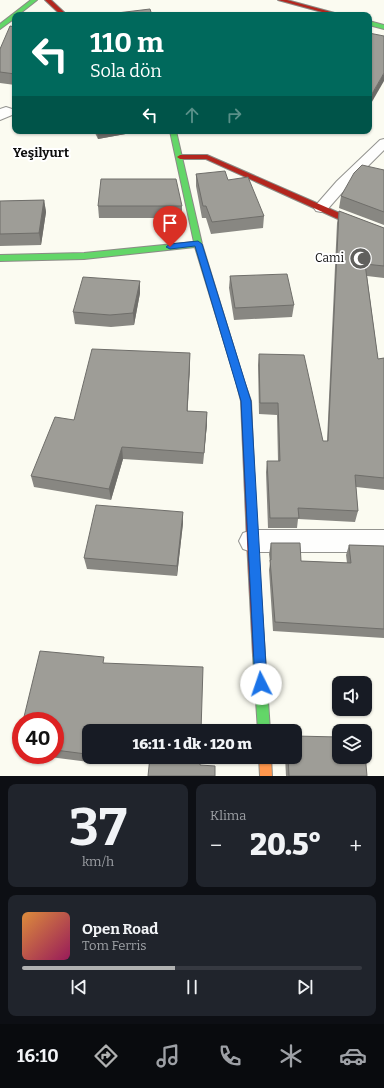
<!DOCTYPE html>
<html lang="tr">
<head>
<meta charset="utf-8">
<style>
  body { margin:0; font-family:Bitter,serif; background:#20242c; color:#f1f3f6; height:100vh; display:flex; flex-direction:column; font-size:15px; white-space:nowrap }
  * { box-sizing:border-box; margin:0 }
  p { font-size:13px; color:#9ea1a6 }
  .icon { flex:none; width:22px; height:22px; fill:none; stroke:currentColor; stroke-width:2; stroke-linecap:round; stroke-linejoin:round }
  .map { position:relative; height:776px; overflow:hidden }
  .drawer { display:flex; flex-direction:column; gap:8px; padding:8px; background:#0d0f14; flex:1 }
  .drawer>* { flex:none }
  .banner { position:absolute; left:12px; top:12px; width:360px; height:122px; border-radius:8px; box-shadow:0 1px 3px #0004; background:#00695c; color:#fff; overflow:hidden }
  .controls { position:absolute; left:332px; top:676px; display:grid; gap:8px }
  .controls a { display:grid; place-items:center; width:40px; height:40px; border-radius:8px; background:#171b24; box-shadow:0 1px 3px #0004; font-size:20px }
  .speed { position:absolute; left:12px; top:712px; display:flex; gap:8px; font-size:20px; font-weight:700; text-align:center }
  .speed>* { display:grid; place-content:center; width:52px; height:52px; border-radius:50%; background:#171b24; box-shadow:0 1px 3px #0004; line-height:1 }
  .speed .limit { border:6px solid #d22; background:#fff; color:#111 }
  .pin { position:absolute; display:grid; place-items:center; width:34px; height:34px; color:#fff; margin:-41px -17px; border-radius:50% 50% 50% 0; rotate:-45deg; box-shadow:0 0 4px #0007 }
  .pin .icon { rotate:45deg }
  .me { position:absolute; width:44px; margin:-22px; rotate:356deg; stroke-linejoin:round; filter:drop-shadow(0 0 3px #0008) }
  .turn { display:flex; align-items:center; gap:14px; height:84px; padding:0 12px; font-size:18px }
  .turn .icon { width:52px; height:52px; stroke-width:2.5 }
  .turn b { display:block; font-size:28px; line-height:34px }
  .lanes { display:flex; align-items:center; height:38px; padding:0 12px; background:#0003; justify-content:center; gap:20px; direction:ltr }
  .lanes .off { opacity:.35 }
  .big { font-size:30px; font-weight:800; line-height:1.1 }
  .drawer .tile { flex:1; display:flex; flex-direction:column; justify-content:center; gap:6px; min-width:0; padding:0 14px; border-radius:8px; background:#20242c }
  .drawer .dial { align-items:center; gap:0 }
  .dial b { font-size:52px; line-height:1 }
  .song { display:flex; align-items:center; gap:12px }
  .cover { width:48px; height:48px; border-radius:6px; background:linear-gradient(135deg,hsl(30 70% 55%),hsl(330 70% 35%)) }
  .played { height:4px; border-radius:2px; background:linear-gradient(90deg,#b0b1b1 45%,#363941 45%) }
  .keys { display:flex; justify-content:space-around; direction:ltr }
  .heat { display:flex; justify-content:space-between; align-items:center; font-size:22px; direction:ltr }
  .drawer .tiles { flex:1; display:grid; gap:8px; grid-template-columns:1fr 1fr }
  .tile:last-child { grid-column:span 2 }
  .trip { position:absolute; left:82px; top:724px; width:220px; height:40px; border-radius:8px; background:#171b24; box-shadow:0 1px 3px #0004; font-weight:800; line-height:40px; text-align:center }
  .dock { display:flex; height:64px; justify-content:space-around; align-items:center; background:#090b0e; color:#9ea1a6 }
  .dock .icon { width:28px; height:28px }
  .dock .selected { color:#b0b1b1 }
  .dock b { font-size:18px; color:#f1f3f6 }
  .map>svg:first-child { display:block }
</style>
</head>
<body>
<div class="map">
<svg width="384" height="776" viewBox="0 0 384 776">
  <rect width="100%" height="100%" fill="#fbfbf1"/>
  <g fill="none" stroke-linecap="round" stroke-linejoin="round">
    <defs>
      <polygon id="lane" points="384,139 384,150 347,187 326,211 321,212 316,211 314,208 316,205 337,181 380,140"/>
      <g id="street">
        <polygon points="6,107 12,109 14,112 12,115 0,120 0,109"/>
        <polygon points="252,530 384,530 384,552 252,552 243,549 239,541 243,533"/>
      </g>
      <g id="fast">
        <polygon points="31,0 37,0 18,15 15,15 15,18 0,29 0,24"/>
        <polygon points="369,21 384,25 384,29 369,25"/>
        <polygon points="170,131 176,131 202,244 244,381 240,384 236,381 195,247 84,259 0,261 0,255 84,253 194,242"/>
        <polygon points="259,649 263,651 265,655 270,731 258,731 253,655 255,651"/>
      </g>
      <polygon id="slow" points="259,757 271,757 272,776 260,776"/>
      <g id="jam">
        <polygon points="45,0 51,0 67,15 61,15"/>
        <polygon points="278,0 287,0 342,15 333,15"/>
        <polygon points="207,155 344,215 384,230 384,235 338,219 206,159 180,159 177,157 180,155"/>
        <polygon points="240,378 244,381 251,401 257,541 265,655 263,659 259,661 255,659 253,655 247,541 241,401 236,381"/>
      </g>
    </defs>
    <use href="#lane" stroke="#949490" stroke-width="2"/>
    <use href="#street" stroke="#949490" stroke-width="2"/>
    <use href="#fast" stroke="#8b8b86" stroke-width="2"/>
    <use href="#slow" stroke="#8b8b86" stroke-width="2"/>
    <use href="#jam" stroke="#8b8b86" stroke-width="2"/>
    <use href="#lane" fill="#fefefd" fill-rule="evenodd"/>
    <use href="#street" fill="#fefefd" fill-rule="evenodd"/>
    <use href="#fast" fill="#63d668" fill-rule="evenodd"/>
    <use href="#slow" fill="#ff974d" fill-rule="evenodd"/>
    <use href="#jam" fill="#b3261e" fill-rule="evenodd"/>
  </g>
  <g fill="#888782">
    <polygon points="15,27 15,85 0,83 0,49"/>
    <polygon points="94,131 142,131 98,139"/>
    <polygon points="384,170 384,225 339,208 341,196"/>
    <polygon points="196,174 228,180 264,216 263,228 211,234 206,218 202,218 196,186"/>
    <polygon points="44,200 46,212 41,245 0,246 0,201"/>
    <polygon points="98,206 182,206 182,218 99,218"/>
    <polygon points="339,211 384,228 384,278 367,276 378,359 384,358 384,490 356,487 358,511 355,522 298,519 297,528 268,528 266,472 267,461 278,461 277,415 259,414 258,365 259,354 323,441 327,441 337,223"/>
    <polygon points="230,276 294,305 292,317 234,320 229,288"/>
    <polygon points="140,281 140,293 134,325 111,327 75,324 73,312"/>
    <polygon points="190,353 190,365 187,411 207,412 207,424 203,464 123,459 111,500 34,487 31,476 74,420"/>
    <polygon points="183,523 177,576 87,569 84,558"/>
    <polygon points="271,543 301,561 347,563 346,555 349,545 384,546 384,638 273,631 269,570 270,563 269,554"/>
    <polygon points="105,663 201,731 89,731 89,757 90,757 89,762 34,755 55,755 55,721"/>
    <polygon points="21,731 21,753 17,746"/>
    <polygon points="285,757 295,757 367,776 286,776"/>
  </g>
  <g fill="#6f6e6a">
    <polygon points="384,73 384,81 369,107 369,99"/>
    <polygon points="97,131 142,131 98,139"/>
    <polygon points="44,200 46,212 41,245 39,233"/>
    <polygon points="140,281 140,293 134,325 133,313"/>
    <polygon points="190,353 190,365 187,423 187,411"/>
    <polygon points="207,412 207,424 203,464 204,453"/>
    <polygon points="122,447 123,459 111,500 109,489"/>
    <polygon points="183,512 183,523 177,576 177,566"/>
    <polygon points="89,740 89,757 90,757 89,762 86,754"/>
  </g>
  <g fill="#9e9d97" stroke="#6f6e6a">
    <polygon points="150,9 152,15 117,15 117,13"/>
    <polygon points="10,26 15,27 15,74 0,72 0,49"/>
    <polygon points="369,33 384,36 384,73 369,99"/>
    <polygon points="362,165 384,170 384,212 341,196 354,173"/>
    <polygon points="225,171 228,180 248,177 264,216 212,222 206,206 203,206 196,174"/>
    <polygon points="101,179 176,179 182,206 98,206"/>
    <polygon points="44,200 39,233 0,234 0,201"/>
    <polygon points="339,211 384,228 384,266 365,264 378,359 384,358 384,478 355,475 358,511 298,508 299,518 270,518 267,461 280,461 278,403 260,403 259,354 304,355 323,441 328,441"/>
    <polygon points="287,274 294,305 235,308 230,276"/>
    <polygon points="83,277 140,281 133,313 110,315 73,312"/>
    <polygon points="92,349 190,353 187,411 207,412 204,453 122,447 109,489 31,476 55,417 74,420"/>
    <polygon points="96,505 183,512 177,566 84,558"/>
    <polygon points="271,543 300,543 301,561 351,563 349,545 384,546 384,629 275,622 270,560 271,560"/>
    <polygon points="40,651 104,657 103,663 203,667 201,731 124,731 91,729 91,731 89,731 89,740 86,754 55,750 55,721 23,721"/>
    <polygon points="21,731 21,746 17,746"/>
    <polygon points="295,736 339,737 339,757 365,757 365,753 367,776 289,776 288,757 295,757"/>
    <polygon points="150,757 200,757 200,765 215,766 215,776 148,776"/>
  </g>
  <polygon fill="#1a73e8" stroke="#114b97" points="198,241 202,244 251,401 267,684 265,688 261,689 256,688 255,684 241,401 195,246 170,249 166,247 170,244"/>
  <defs>
    <symbol id="mosque-disc" viewBox="-11 -11 22 22"><circle r="9.5" fill="#60605d" stroke="#fff"/><path d="M3.5-4.9A6 6 0 1 0 3.5 4.9A5 5 0 1 1 3.5-4.9Z" fill="#fff"/></symbol>
  </defs>
  <g fill-rule="evenodd">
    <use href="#mosque-disc" x="348" y="246" width="25" height="25"/>
  </g>
  <g text-anchor="middle" dominant-baseline="central" stroke-width="4" stroke-linejoin="round" paint-order="stroke">
    <g font-size="12" fill="#0d0d0d" stroke="#fff" text-anchor="end">
      <text x="344" y="258">Cami</text>
    </g>
    <g font-size="13" font-weight="bold" fill="#0d0d0d" stroke="#fff">
      <text x="41" y="152">Yeşilyurt</text>
    </g>
  </g>
</svg>
<div class="controls">
<a><svg class="icon" aria-label="sound" viewBox="0 0 24 24"><path d="M4 9h4l5-4v14l-5-4H4zM17 9q2 3 0 6"/></svg></a>
<a><svg class="icon" aria-label="layers" viewBox="0 0 24 24"><path d="M12 4l9 5-9 5-9-5zM3 14l9 5 9-5"/></svg></a>
</div>
<div class="speed"><div class="limit">40</div></div>
<div class="pin" style="left:170px;top:247px;background:#d93025"><svg class="icon" aria-label="arrive" viewBox="0 0 24 24"><path d="M6 21V4h12l-3 4 3 4H6"/></svg></div>
<svg class="me" style="left:261px;top:684px" viewBox="-20 -20 40 40"><circle r="19" fill="#fff"/><path d="M0-13L10 11 0 6-10 11z" fill="#1a73e8"/></svg>
<div class="trip">16:11 · 1 dk · 120 m</div>
<div class="banner">
<div class="turn"><svg class="icon" aria-label="left" viewBox="0 0 24 24"><path d="M17 20v-9H6M10 6l-5 5 5 5"/></svg><div><b>110 m</b>Sola dön</div></div>
<div class="lanes"><svg class="icon" aria-label="left" viewBox="0 0 24 24"><path d="M17 20v-9H6M10 6l-5 5 5 5"/></svg><svg class="icon off" aria-label="ahead" viewBox="0 0 24 24"><path d="M12 20V5M6 11l6-6 6 6"/></svg><svg class="icon off" aria-label="right" viewBox="0 0 24 24"><path d="M7 20v-9h11M14 6l5 5-5 5"/></svg></div>
</div>
</div>
<section class="drawer">
<div class="tiles">
<div class="tile dial"><b>37</b><p>km/h</p></div>
<div class="tile"><p>Klima</p>
<div class="heat"><a>−</a><b class="big">20.5°</b><a>+</a></div>
</div>
<div class="tile">
<div class="song"><i class="cover"></i><div><b>Open Road</b><p>Tom Ferris</p></div></div>
<div class="played"></div>
<div class="keys"><svg class="icon" aria-label="previous" viewBox="0 0 24 24"><path d="M18 5L8 12l10 7zM5 5v14"/></svg><svg class="icon" aria-label="pause" viewBox="0 0 24 24"><path d="M8 5v14M16 5v14"/></svg><svg class="icon" aria-label="next" viewBox="0 0 24 24"><path d="M6 5l10 7-10 7zM19 5v14"/></svg></div>
</div>
</div>
</section>
<nav class="dock">
<b>16:10</b>
<svg class="icon selected" aria-label="directions" viewBox="0 0 24 24"><path d="M12 3l9 9-9 9-9-9zM9 14v-3h6M13 9l2 2-2 2"/></svg>
<svg class="icon" aria-label="music" viewBox="0 0 24 24"><path d="M9 18V5l10-2v13"/><circle cx="6" cy="18" r="3"/><circle cx="16" cy="16" r="3"/></svg>
<svg class="icon" aria-label="phone" viewBox="0 0 24 24"><path d="M5 4h4l2 5-3 2q2 4 5 5l2-3 5 2v4C11 20 4 13 5 4z"/></svg>
<svg class="icon" aria-label="climate" viewBox="0 0 24 24"><path d="M12 3v18M4 7l16 10M4 17L20 7"/></svg>
<svg class="icon" aria-label="car" viewBox="0 0 24 24"><path d="M5 17H2v-5l4-1 3-4h7l3 4 3 1v5h-3M9 17h6M6 11h13"/><circle cx="7" cy="17" r="2"/><circle cx="17" cy="17" r="2"/></svg>
</nav>
</body>
</html>
